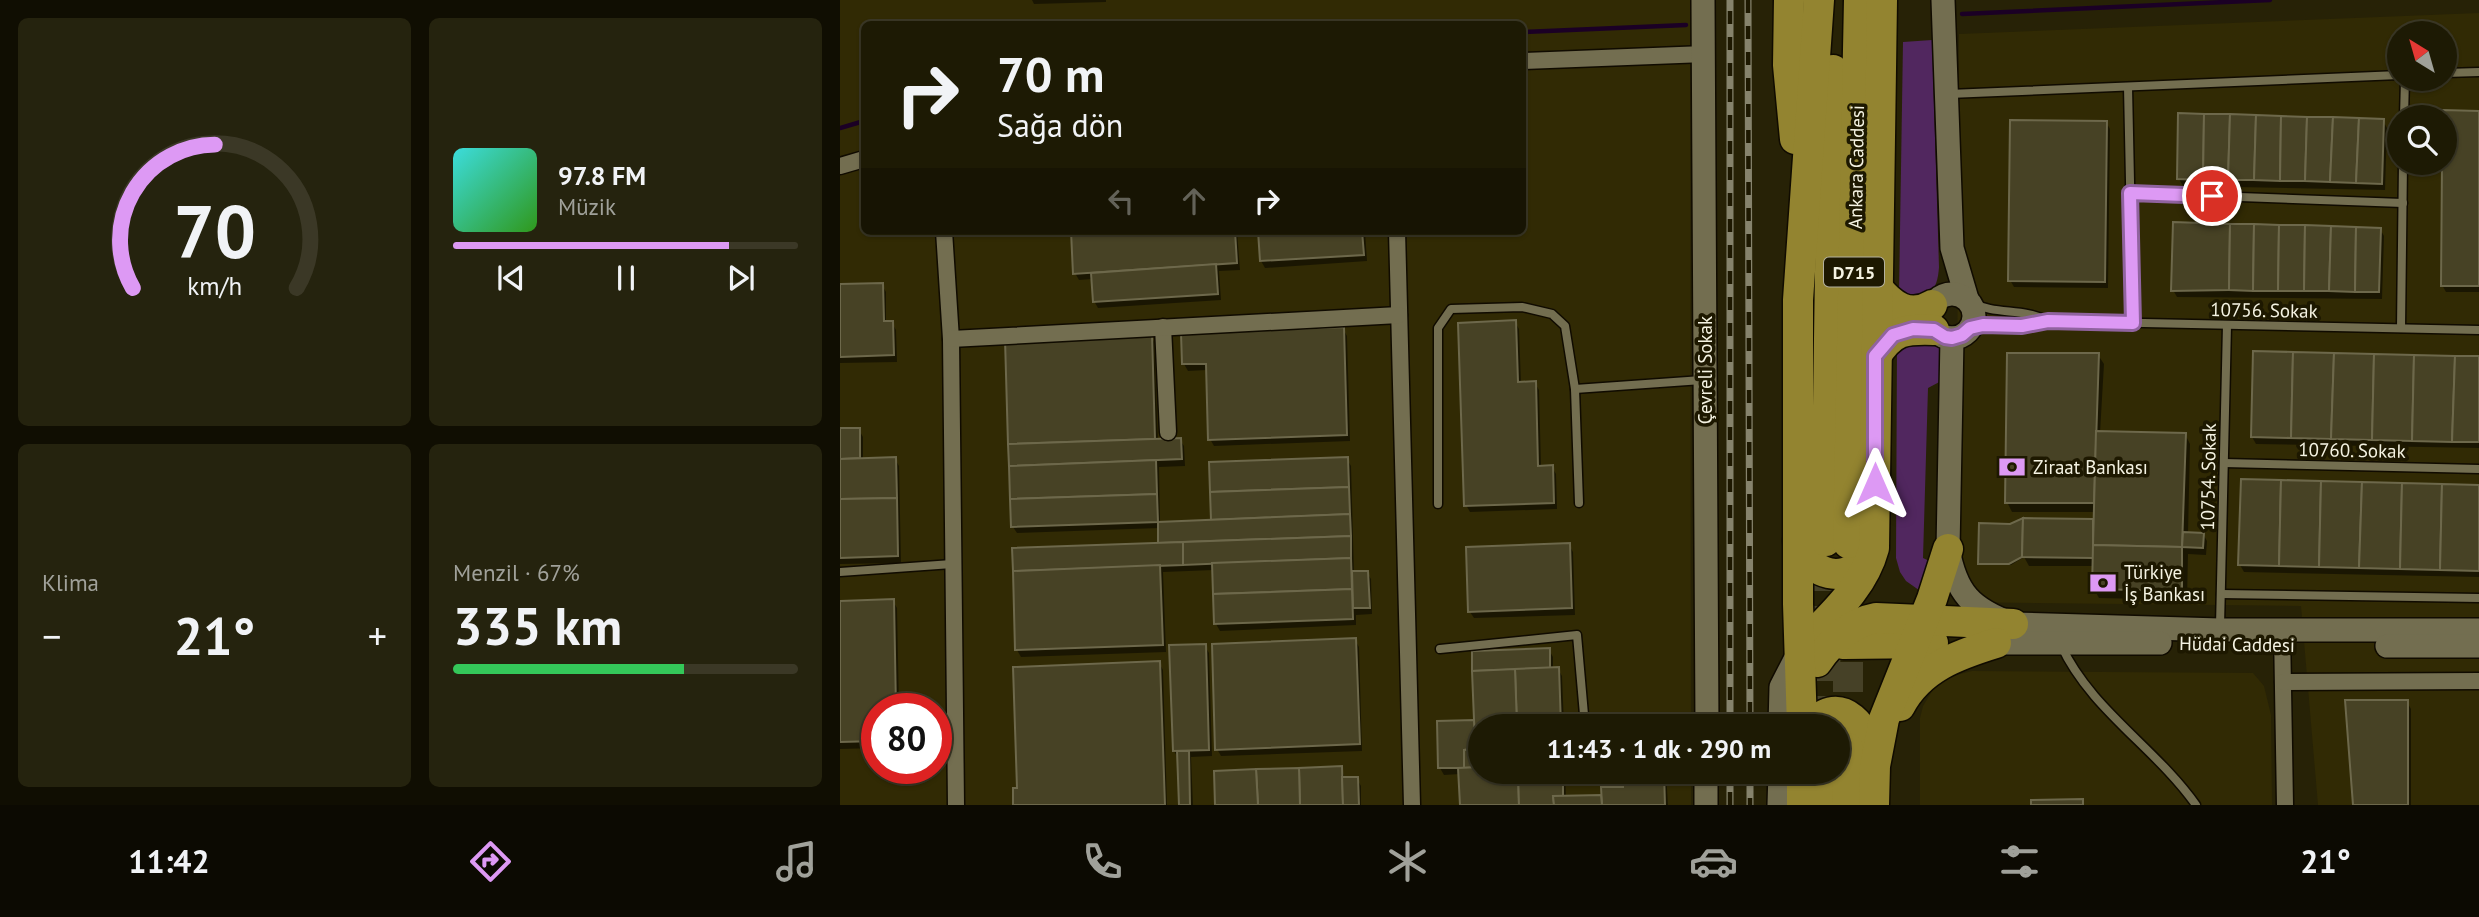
<!DOCTYPE html>
<html lang="tr">
<head>
<meta charset="utf-8">
<style>
  body { margin:0; font-family:"PT Sans",sans-serif; background:#25230e; color:#f1f3f6; height:100vh; display:flex; flex-direction:column; font-size:26px; white-space:nowrap }
  * { box-sizing:border-box; margin:0 }
  p { font-size:23px; color:#a0a19a }
  .icon { flex:none; width:38px; height:38px; fill:none; stroke:currentColor; stroke-width:2; stroke-linecap:round; stroke-linejoin:round }
  .map { position:relative; flex:1; overflow:hidden }
  .sheet { display:flex; flex-direction:column; gap:18px; padding:18px; background:#100e02; width:840px }
  .sheet>* { flex:none }
  .banner { position:absolute; left:21px; top:21px; width:665px; height:214px; border-radius:10px; box-shadow:0 2px 5px #0004,0 0 0 2px #3b3826; background:#1d1a04; color:#f1f3f6; overflow:hidden }
  .needle { width:46px; rotate:323deg }
  .controls { position:absolute; left:1547px; top:21px; display:grid; gap:14px }
  .controls a { display:grid; place-items:center; width:70px; height:70px; border-radius:50%; background:#1d1a04; box-shadow:0 2px 5px #0004,0 0 0 2px #3b3826; font-size:35px }
  .speed { position:absolute; left:21px; top:693px; display:flex; gap:14px; font-size:35px; font-weight:700; text-align:center }
  .speed>* { display:grid; place-content:center; width:91px; height:91px; border-radius:50%; background:#1d1a04; box-shadow:0 2px 5px #0004,0 0 0 2px #3b3826; line-height:1 }
  .speed .limit { border:10px solid #d22; background:#fff; color:#111 }
  .pin { position:absolute; display:grid; place-items:center; width:60px; height:60px; color:#fff; margin:-30px; border:4px solid #fff; border-radius:50%; box-shadow:0 2px 7px #0007 }
  .me { position:absolute; width:77px; margin:-38px; rotate:0deg; stroke-linejoin:round; filter:drop-shadow(0 0 5px #0008) }
  .turn { display:flex; align-items:center; gap:24px; height:147px; padding:0 21px; font-size:32px }
  .turn .icon { width:91px; height:91px; stroke-width:2.5 }
  .turn b { display:block; font-size:49px; line-height:60px }
  .lanes { display:flex; align-items:center; height:66px; padding:0 21px; background:#0003; justify-content:center; gap:35px; direction:ltr }
  .lanes .off { opacity:.35 }
  .big { font-size:52px; font-weight:700; line-height:1.1 }
  .sheet .card { flex:1; display:flex; flex-direction:column; justify-content:center; gap:10px; min-width:0; padding:0 24px; border-radius:10px; background:#25230e }
  .sheet .dial { align-items:center; gap:0 }
  .dial svg { height:182px; overflow:visible; fill:none; stroke:#3b3826; stroke-width:7; stroke-linecap:round; text-anchor:middle }
  .dial text { fill:#f1f3f6; stroke:none }
  .song { display:flex; align-items:center; gap:21px }
  .cover { width:84px; height:84px; border-radius:10px; background:linear-gradient(135deg,hsl(180 70% 55%),hsl(110 70% 35%)) }
  .played { height:7px; border-radius:4px; background:linear-gradient(90deg,#dd99f4 80%,#3b3826 80%) }
  .keys { display:flex; justify-content:space-around; direction:ltr }
  .heat { display:flex; justify-content:space-between; align-items:center; font-size:38px; direction:ltr }
  .charge { height:10px; border-radius:5px; background:linear-gradient(90deg,#34c759 67%,#3b3826 0) }
  .sheet .tiles { flex:1; display:grid; gap:18px; grid-template-columns:repeat(2,1fr) }
  .trip { position:absolute; left:628px; top:714px; width:382px; height:70px; border-radius:35px; background:#1d1a04; box-shadow:0 2px 5px #0004,0 0 0 2px #3b3826; font-weight:700; line-height:70px; text-align:center }
  .tabs { display:flex; height:112px; justify-content:space-around; align-items:center; background:#0c0a02; color:#a0a19a }
  .tabs .icon { width:49px; height:49px }
  .tabs .current { color:#dd99f4 }
  .tabs b { font-size:32px; color:#f1f3f6 }
  main { display:flex; flex:1; min-height:0 }
  .map>svg:first-child { display:block }
</style>
</head>
<body>
<main>
<section class="sheet">
<div class="tiles">
<div class="card dial"><svg viewBox="0 0 100 80">
<path d="M14 69A42 42 0 1 1 86 69"/>
<path d="M14 69A42 42 0 0 1 50 6" stroke="#dd99f4"/>
<text x="50" y="56" font-size="32" font-weight="700">70</text>
<text x="50" y="72" font-size="11">km/h</text>
</svg></div>
<div class="card">
<div class="song"><i class="cover"></i><div><b>97.8 FM</b><p>Müzik</p></div></div>
<div class="played"></div>
<div class="keys"><svg class="icon" aria-label="previous" viewBox="0 0 24 24"><path d="M18 5L8 12l10 7zM5 5v14"/></svg><svg class="icon" aria-label="pause" viewBox="0 0 24 24"><path d="M8 5v14M16 5v14"/></svg><svg class="icon" aria-label="next" viewBox="0 0 24 24"><path d="M6 5l10 7-10 7zM19 5v14"/></svg></div>
</div>
<div class="card"><p>Klima</p>
<div class="heat"><a>−</a><b class="big">21°</b><a>+</a></div>
</div>
<div class="card"><p>Menzil · 67%</p><b class="big">335 km</b><div class="charge"></div></div>
</div>
</section>
<div class="map">
<svg width="1639" height="805" viewBox="0 0 1639 805">
  <rect width="100%" height="100%" fill="#272206"/>
  <g fill="#312a04" fill-rule="evenodd">
    <path d="M0,0H850L851,726H640V772H851V805H0ZM24,24H682V231H24ZM37,709H96V768H37Z"/>
    <path d="M1639,13V805H1478L1461,606L1116,602L1119,34ZM1559,33H1605V79H1559ZM1559,117H1605V163H1559Z"/>
    <polygon points="1132,671 1413,673 1424,686 1431,715 1432,805 1080,805 1080,718 1083,706 1094,688 1105,678"/>
  </g>
  <g fill="#51275f">
    <path d="M1092,40L1099,267C1097,298 1084,297 1059,295L1063,42Z"/>
    <polygon points="1082,339 1108,347 1105,379 1088,388 1083,558 1098,565 1086,595 1066,581 1060,572 1056,558 1057,345"/>
  </g>
  <g fill="#0007">
    <polygon points="192,0 266,0 266,2 194,4"/>
    <polygon points="1605,112 1639,112 1639,292 1606,292 1602,285"/>
    <polygon points="1543,121 1547,128 1545,190 1343,186 1339,179"/>
    <polygon points="1266,122 1270,129 1268,288 1174,287 1170,280"/>
    <polygon points="1540,229 1544,236 1542,299 1337,297 1333,290"/>
    <polygon points="232,231 397,231 400,270 379,271 381,300 258,308 254,301 253,279 239,280 235,273"/>
    <polygon points="420,231 525,231 527,261 425,268 421,261"/>
    <polygon points="42,285 46,292 46,323 52,323 56,330 57,362 0,363 0,286"/>
    <polygon points="675,322 679,329 681,384 695,383 699,390 701,467 712,467 716,474 717,509 630,512 626,505"/>
    <polygon points="503,329 507,336 510,441 374,446 370,439 367,370 348,371 344,364"/>
    <polygon points="311,335 314,342 318,440 340,440 344,446 345,466 319,467 320,523 372,521 507,459 511,466 514,573 527,573 531,579 532,614 516,615 516,625 380,631 376,624 374,570 323,572 326,652 181,657 177,650 174,550 320,545 320,528 177,533 173,527"/>
    <polygon points="1415,353 1639,358 1639,448 1416,444 1412,437"/>
    <polygon points="1258,355 1264,364 1260,433 1345,434 1350,444 1348,534 1363,534 1367,541 1366,555 1348,554 1347,600 1259,598 1254,589 1254,566 1189,566 1184,557 1171,565 1140,563 1170,525 1184,519 1255,520 1255,512 1172,512 1167,502"/>
    <polygon points="0,430 19,430 23,437 23,460 55,459 59,466 61,563 0,564"/>
    <polygon points="1402,481 1639,487 1639,577 1404,572 1400,565"/>
    <polygon points="729,545 733,552 735,615 634,618 630,612"/>
    <polygon points="53,601 57,608 59,709 37,709 37,748 0,749 0,603"/>
    <polygon points="515,640 519,647 522,751 381,756 377,749"/>
    <polygon points="365,646 369,653 372,756 351,757 353,805 341,805 338,758 334,751"/>
    <polygon points="709,650 713,657 713,669 718,669 722,676 724,726 640,726 640,772 725,772 726,798 763,796 785,788 785,772 826,772 828,805 621,805 620,774 604,775 600,768 598,723 636,722"/>
    <polygon points="319,663 323,670 327,805 175,805 178,790"/>
    <polygon points="1567,702 1571,709 1571,805 1515,805"/>
    <polygon points="501,768 505,779 517,779 521,786 521,805 377,805"/>
  </g>
  <g fill="none" stroke-linecap="round" stroke-linejoin="round">
    <g stroke="#1b0025" stroke-width="4.5">
      <polyline points="1122,14 1430,0"/>
      <polyline points="682,32 846,25"/>
      <polyline points="0,128 24,121"/>
    </g>
  </g>
  <g fill="#474225" stroke="#6d684b" stroke-width="2">
    <polygon points="1603,110 1639,111 1639,286 1601,286 1602,163 1605,163"/>
    <polygon points="1338,113 1364,114 1363,180 1337,179"/>
    <polygon points="1364,114 1390,114 1388,180 1363,180"/>
    <polygon points="1390,114 1416,115 1414,180 1388,180"/>
    <polygon points="1416,115 1441,116 1440,181 1414,180"/>
    <polygon points="1441,116 1467,117 1465,181 1440,181"/>
    <polygon points="1467,117 1493,117 1490,182 1465,181"/>
    <polygon points="1493,117 1519,118 1516,183 1490,182"/>
    <polygon points="1519,118 1544,119 1542,184 1516,183"/>
    <polygon points="1170,120 1267,121 1265,282 1168,281"/>
    <polygon points="1333,222 1390,224 1389,290 1331,291"/>
    <polygon points="1390,224 1414,224 1413,291 1389,290"/>
    <polygon points="1414,224 1439,225 1438,291 1413,291"/>
    <polygon points="1439,225 1465,225 1464,291 1438,291"/>
    <polygon points="1465,225 1491,226 1489,291 1464,291"/>
    <polygon points="1491,226 1516,227 1515,292 1489,291"/>
    <polygon points="1516,227 1541,228 1539,292 1515,292"/>
    <polygon points="231,231 395,231 397,263 233,274"/>
    <polygon points="418,231 522,231 524,255 420,261"/>
    <polygon points="376,264 378,294 253,302 251,273"/>
    <polygon points="43,283 44,321 53,321 54,355 0,357 0,284"/>
    <polygon points="676,320 678,382 696,381 698,466 713,465 714,503 624,506 618,323"/>
    <polygon points="504,327 507,435 368,440 366,364 342,364 341,333"/>
    <polygon points="312,333 315,439 168,444 165,339"/>
    <polygon points="1413,351 1453,352 1451,438 1411,437"/>
    <polygon points="1453,352 1494,353 1491,439 1451,438"/>
    <polygon points="1167,353 1259,353 1254,503 1165,503"/>
    <polygon points="1494,353 1534,354 1532,440 1491,439"/>
    <polygon points="1534,354 1574,355 1572,441 1532,440"/>
    <polygon points="1574,355 1615,356 1612,442 1572,441"/>
    <polygon points="1615,356 1639,356 1639,442 1612,442"/>
    <polygon points="0,428 20,428 20,458 0,459"/>
    <polygon points="1256,431 1346,433 1342,547 1253,545"/>
    <polygon points="341,438 342,459 169,466 168,444"/>
    <polygon points="56,457 57,498 0,499 0,459"/>
    <polygon points="508,457 509,487 370,492 369,462"/>
    <polygon points="316,460 317,494 170,499 169,466"/>
    <polygon points="1401,479 1441,480 1439,566 1398,565"/>
    <polygon points="1441,480 1481,481 1479,567 1439,566"/>
    <polygon points="1481,481 1522,482 1519,568 1479,567"/>
    <polygon points="1522,482 1562,483 1560,569 1519,568"/>
    <polygon points="1562,483 1602,484 1600,570 1560,569"/>
    <polygon points="1602,484 1639,485 1639,571 1600,570"/>
    <polygon points="509,487 510,514 371,520 370,492"/>
    <polygon points="317,494 318,522 171,527 170,499"/>
    <polygon points="57,498 58,556 0,558 0,499"/>
    <polygon points="510,514 511,536 318,543 318,522"/>
    <polygon points="1183,518 1182,557 1169,564 1138,564 1139,523 1170,524"/>
    <polygon points="1183,518 1253,519 1253,558 1182,557"/>
    <polygon points="1343,532 1364,533 1363,548 1342,547"/>
    <polygon points="511,536 511,558 343,565 343,542"/>
    <polygon points="343,542 343,565 173,571 172,548"/>
    <polygon points="730,543 732,608 628,612 626,547"/>
    <polygon points="1253,545 1342,547 1342,591 1252,589"/>
    <polygon points="511,558 512,589 373,594 372,563"/>
    <polygon points="320,565 323,645 175,650 173,571"/>
    <polygon points="512,571 528,571 530,608 513,608"/>
    <polygon points="512,589 513,619 374,624 373,594"/>
    <polygon points="54,599 56,709 37,709 37,741 0,742 0,601"/>
    <polygon points="516,638 520,744 375,750 372,644"/>
    <polygon points="366,644 369,750 333,751 329,645"/>
    <polygon points="710,648 710,668 632,671 632,651"/>
    <polygon points="320,661 325,805 173,805 173,788 177,788 173,667"/>
    <polygon points="719,667 721,726 677,726 675,669"/>
    <polygon points="675,669 677,726 640,726 640,744 635,744 632,671"/>
    <polygon points="1505,700 1568,700 1568,805 1513,805"/>
    <polygon points="634,720 635,749 624,750 624,768 598,768 597,721"/>
    <polygon points="635,744 640,744 640,767 624,768 624,750 635,749"/>
    <polygon points="337,751 349,751 350,805 339,805"/>
    <polygon points="502,766 503,805 460,805 459,768"/>
    <polygon points="640,767 640,772 678,772 679,805 620,805 618,768"/>
    <polygon points="459,768 460,805 418,805 416,769"/>
    <polygon points="416,769 418,805 375,805 374,771"/>
    <polygon points="678,772 723,772 723,796 713,796 714,805 679,805"/>
    <polygon points="783,772 824,772 825,805 762,805 761,787 783,787"/>
    <polygon points="502,777 518,777 519,805 503,805"/>
    <polygon points="761,795 762,805 714,805 713,796"/>
    <polygon points="1243,799 1243,805 1191,805 1191,800"/>
  </g>
  <g fill="none" stroke-linecap="round" stroke-linejoin="round">
    <g stroke="#464127" stroke-width="30" stroke-dasharray="30 15" stroke-linecap="butt">
      <polyline points="985,726 986,549"/>
      <polyline points="1008,737 1008,619"/>
    </g>
    <defs>
      <g id="lane">
        <polyline points="1605,73 1639,72"/>
        <polyline points="1288,87 1293,323"/>
        <polyline points="1109,94 1559,75"/>
        <polyline points="1564,117 1565,79"/>
        <polyline points="1290,193 1563,203"/>
        <path d="M1129,302C1158,316 1181,307 1208,321"/>
        <path d="M1130,328C1155,320 1182,328 1208,321L1639,330"/>
        <polyline points="1561,328 1563,163"/>
        <polyline points="735,389 862,380"/>
        <polyline points="1384,463 1639,469"/>
        <polyline points="598,504 598,328 611,309 682,307 712,314 725,326 735,389 739,503"/>
        <polyline points="0,572 112,564"/>
        <polyline points="1381,594 1639,598"/>
        <polyline points="1380,626 1387,325"/>
        <path d="M1221,645C1250,709 1316,748 1356,805"/>
        <polyline points="600,649 737,635 745,726"/>
        <polyline points="747,772 747,776"/>
      </g>
      <g id="street">
        <polyline points="682,61 865,54"/>
        <polyline points="0,166 24,159"/>
        <polyline points="104,231 111,339 116,805"/>
        <polyline points="557,231 572,805"/>
        <polyline points="323,327 328,432"/>
        <polyline points="111,339 559,315"/>
        <polyline points="1442,630 1445,805"/>
        <polyline points="1443,682 1639,681"/>
      </g>
      <g id="secondary">
        <polyline points="863,0 867,726"/>
        <polyline points="1103,0 1112,248 1127,299"/>
        <circle cx="1112" cy="316" r="22"/>
        <path d="M1112,338L1108,549C1116,593 1131,609 1173,624L1380,630H1639"/>
        <polyline points="1156,643 1320,643"/>
        <polyline points="1547,646 1639,646"/>
        <polyline points="940,726 941,687 960,650"/>
        <polyline points="866,805 866,772"/>
        <polyline points="939,805 940,772"/>
      </g>
      <g id="highway">
        <polyline points="949,0 948,65 955,139"/>
        <path d="M1037,287C1051,305 1069,319 1092,305"/>
        <path d="M1036,356C1053,330 1064,329 1094,330"/>
        <path d="M958,541C962,550 966,559 973,565C993,582 1020,573 1029,551"/>
        <polyline points="986,541 993,70"/>
        <polyline points="1008,543 1019,0"/>
        <polyline points="986,640 1004,644 1093,643"/>
        <path d="M961,647C990,616 1023,589 1034,548L1042,0"/>
        <path d="M977,662C992,640 1010,623 1036,618L1173,624"/>
        <path d="M1060,706C1080,668 1117,655 1156,643"/>
        <polyline points="962,726 958,604 958,300 979,0"/>
        <path d="M971,726C1001,690 1030,730 1034,762"/>
        <polyline points="962,772 962,805"/>
        <polyline points="985,805 985,772"/>
        <polyline points="1007,805 1008,748"/>
        <polyline points="1034,805 1035,766 1044,719 1092,599 1108,549"/>
      </g>
    </defs>
    <use href="#lane" stroke="#100b00" stroke-width="11"/>
    <use href="#street" stroke="#100b00" stroke-width="19"/>
    <use href="#secondary" stroke="#100b00" stroke-width="26"/>
    <use href="#highway" stroke="#100b00" stroke-width="33"/>
    <use href="#lane" stroke="#736e50" stroke-width="8"/>
    <use href="#street" stroke="#736e50" stroke-width="16"/>
    <use href="#secondary" stroke="#736e50" stroke-width="23"/>
    <use href="#highway" stroke="#938430" stroke-width="30"/>
    <defs>
      <g id="rail">
        <polyline points="908,0 910,726"/>
        <polyline points="890,726 890,0"/>
        <polyline points="910,772 910,805"/>
        <polyline points="890,805 890,772"/>
      </g>
    </defs>
    <use href="#rail" stroke="#86836c" stroke-width="7"/>
    <use href="#rail" stroke="#1d1800" stroke-width="4.5" stroke-dasharray="13" stroke-linecap="butt"/>
  </g>
  <g fill="none" stroke-linecap="round" stroke-linejoin="round">
    <defs>
      <polyline id="route" points="1035,484 1035,356 1053,335 1073,329 1094,330 1105,337 1112,338 1122,335 1130,328 1143,325 1182,326 1208,321 1293,323 1290,193 1372,196"/>
    </defs>
    <use href="#route" stroke="#90639f" stroke-width="18"/>
    <use href="#route" stroke="#dd99f4" stroke-width="12"/>
  </g>
  <defs>
    <symbol id="bank-bare" viewBox="-9 -9 18 18"><path d="M-6-4H6V4H-6ZM0-2.3a2.3 2.3 0 1 0 0 4.6a2.3 2.3 0 1 0 0-4.6Z" fill="#dd99f4" stroke="#1d1800" stroke-width="2.5" paint-order="stroke"/></symbol>
  </defs>
  <g fill-rule="evenodd">
    <use href="#bank-bare" x="1153" y="448" width="38" height="38"/>
    <use href="#bank-bare" x="1244" y="564" width="38" height="38"/>
  </g>
  <g text-anchor="middle" dominant-baseline="central" stroke-width="7" stroke-linejoin="round" paint-order="stroke">
    <rect fill="#1d1800" stroke="#b4b19e" stroke-width="2" x="984" y="257.5" width="60" height="29" rx="5"/>
    <g font-size="18" font-weight="bold" fill="#f5f3e2">
      <text x="1014" y="272">D715</text>
    </g>
    <g font-size="19" fill="#f5f3e2" stroke="#1d1800">
      <text transform="translate(1016 167) rotate(-89)">Ankara Caddesi</text>
      <text transform="translate(1424 310) rotate(1)">10756. Sokak</text>
      <text transform="translate(865 370) rotate(-90)">Çevreli Sokak</text>
      <text transform="translate(1512 450) rotate(1)">10760. Sokak</text>
      <text transform="translate(1368 477) rotate(-89)">10754. Sokak</text>
      <text transform="translate(1397 644) rotate(1)">Hüdai Caddesi</text>
    </g>
    <g font-size="19" fill="#f5f3e2" stroke="#1d1800" text-anchor="start">
      <text x="1193" y="467">Ziraat Bankası</text>
      <text x="1284" y="572">Türkiye<tspan x="1284" dy="22">İş Bankası</tspan></text>
    </g>
  </g>
</svg>
<div class="controls">
<a><svg class="needle" viewBox="-14 -14 28 28"><path d="M0-13l5 13h-10z" fill="#e53935"/><path d="M0 13l5-13h-10z" fill="#a0a19a"/></svg></a>
<a><svg class="icon" aria-label="search" viewBox="0 0 24 24"><circle cx="10" cy="10" r="6"/><path d="M15 15l6 6"/></svg></a>
</div>
<div class="speed"><div class="limit">80</div></div>
<div class="pin" style="left:1372px;top:196px;background:#d93025"><svg class="icon" aria-label="arrive" viewBox="0 0 24 24"><path d="M6 21V4h12l-3 4 3 4H6"/></svg></div>
<svg class="me" style="left:1035px;top:484px" viewBox="-20 -20 40 40"><path d="M0-17L14 15 0 8-14 15z" fill="#dd99f4" stroke="#fff" stroke-width="4"/></svg>
<div class="trip">11:43 · 1 dk · 290 m</div>
<div class="banner">
<div class="turn"><svg class="icon" aria-label="right" viewBox="0 0 24 24"><path d="M7 20v-9h11M14 6l5 5-5 5"/></svg><div><b>70 m</b>Sağa dön</div></div>
<div class="lanes"><svg class="icon off" aria-label="left" viewBox="0 0 24 24"><path d="M17 20v-9H6M10 6l-5 5 5 5"/></svg><svg class="icon off" aria-label="ahead" viewBox="0 0 24 24"><path d="M12 20V5M6 11l6-6 6 6"/></svg><svg class="icon" aria-label="right" viewBox="0 0 24 24"><path d="M7 20v-9h11M14 6l5 5-5 5"/></svg></div>
</div>
</div>
</main>
<nav class="tabs">
<b>11:42</b>
<svg class="icon current" aria-label="directions" viewBox="0 0 24 24"><path d="M12 3l9 9-9 9-9-9zM9 14v-3h6M13 9l2 2-2 2"/></svg>
<svg class="icon" aria-label="music" viewBox="0 0 24 24"><path d="M9 18V5l10-2v13"/><circle cx="6" cy="18" r="3"/><circle cx="16" cy="16" r="3"/></svg>
<svg class="icon" aria-label="phone" viewBox="0 0 24 24"><path d="M5 4h4l2 5-3 2q2 4 5 5l2-3 5 2v4C11 20 4 13 5 4z"/></svg>
<svg class="icon" aria-label="climate" viewBox="0 0 24 24"><path d="M12 3v18M4 7l16 10M4 17L20 7"/></svg>
<svg class="icon" aria-label="car" viewBox="0 0 24 24"><path d="M5 17H2v-5l4-1 3-4h7l3 4 3 1v5h-3M9 17h6M6 11h13"/><circle cx="7" cy="17" r="2"/><circle cx="17" cy="17" r="2"/></svg>
<svg class="icon" aria-label="filters" viewBox="0 0 24 24"><path d="M4 7h16M4 17h16"/><circle cx="9" cy="7" r="2"/><circle cx="15" cy="17" r="2"/></svg>
<b>21°</b>
</nav>
</body>
</html>
